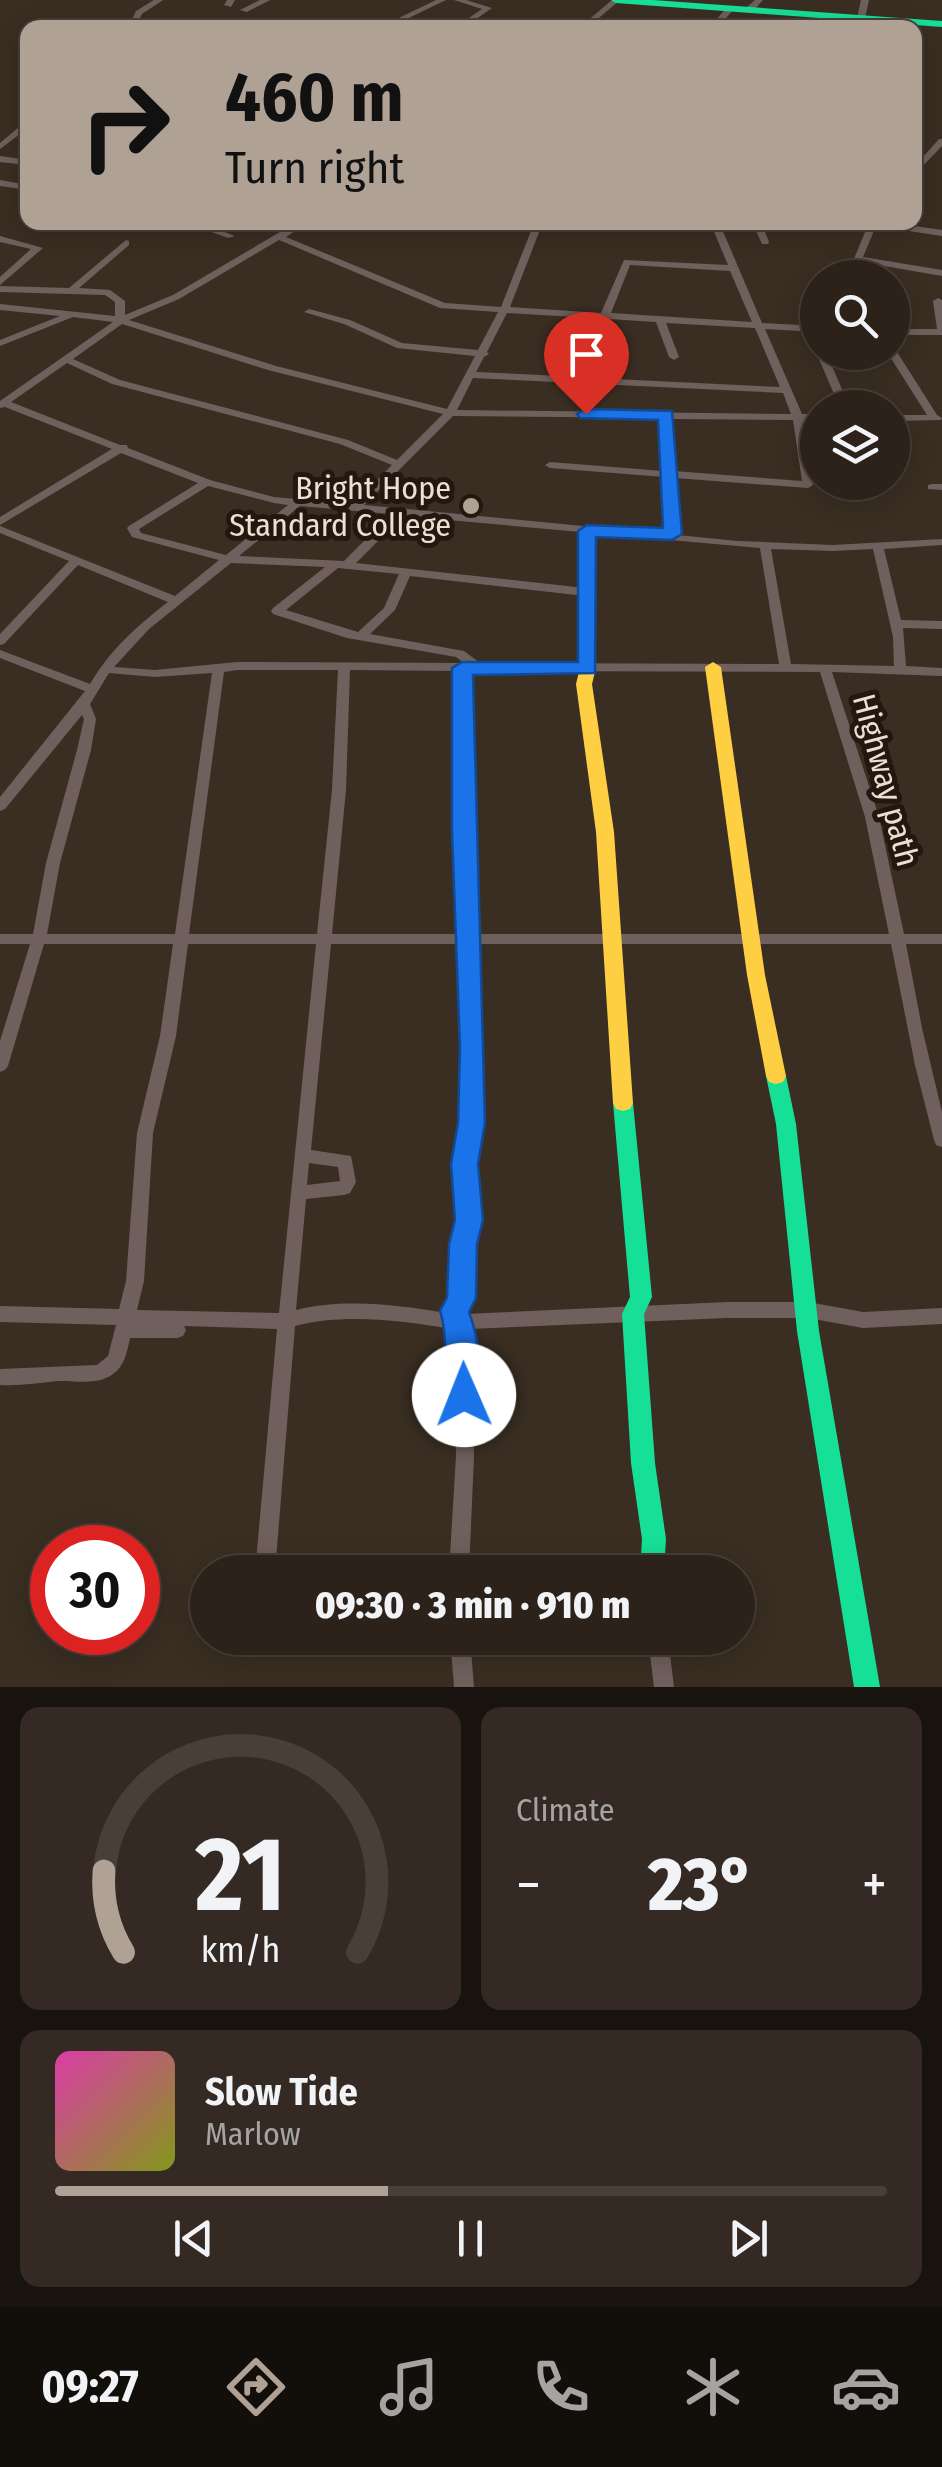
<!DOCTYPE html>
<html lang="en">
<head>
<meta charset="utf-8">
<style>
  body { margin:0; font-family:"Fira Sans Condensed",sans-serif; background:#342a23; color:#f1f3f6; height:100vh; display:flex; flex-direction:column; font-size:38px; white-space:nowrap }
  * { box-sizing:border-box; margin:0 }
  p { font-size:32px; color:#a6a4a2 }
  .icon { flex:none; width:55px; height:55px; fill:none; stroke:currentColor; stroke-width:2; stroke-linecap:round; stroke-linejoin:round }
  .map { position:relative; height:1687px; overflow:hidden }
  .drawer { display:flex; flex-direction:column; gap:20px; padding:20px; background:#18130e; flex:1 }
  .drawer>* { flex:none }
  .top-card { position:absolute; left:20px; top:20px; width:902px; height:210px; border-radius:20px; box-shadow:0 5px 25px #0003,0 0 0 2px #483f39; background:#b0a195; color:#111; overflow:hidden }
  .controls { position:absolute; left:800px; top:260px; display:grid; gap:20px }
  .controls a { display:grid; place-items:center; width:110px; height:110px; border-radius:50%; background:#2c221a; box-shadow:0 5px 25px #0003,0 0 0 2px #483f39; font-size:50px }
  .speed { position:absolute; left:30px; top:1525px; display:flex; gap:20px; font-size:50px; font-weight:700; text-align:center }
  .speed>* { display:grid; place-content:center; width:130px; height:130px; border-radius:50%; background:#2c221a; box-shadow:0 5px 25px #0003,0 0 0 2px #483f39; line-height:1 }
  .speed .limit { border:15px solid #d22; background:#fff; color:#111 }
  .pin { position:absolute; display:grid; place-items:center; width:85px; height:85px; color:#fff; margin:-102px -42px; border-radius:50% 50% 50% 0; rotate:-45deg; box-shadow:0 0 10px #0007 }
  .pin .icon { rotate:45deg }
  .me { position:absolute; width:110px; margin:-55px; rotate:359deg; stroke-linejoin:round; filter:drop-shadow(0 0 8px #0008) }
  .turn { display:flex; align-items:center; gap:35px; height:210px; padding:0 40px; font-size:45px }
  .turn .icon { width:130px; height:130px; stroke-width:2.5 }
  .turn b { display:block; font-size:70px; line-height:85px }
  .big { font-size:75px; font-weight:800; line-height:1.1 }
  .drawer .widget { flex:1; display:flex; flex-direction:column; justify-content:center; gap:15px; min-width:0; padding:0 35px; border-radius:20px; background:#342a23 }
  .drawer .dial { align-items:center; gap:0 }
  .dial svg { height:260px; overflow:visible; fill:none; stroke:#483f39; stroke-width:7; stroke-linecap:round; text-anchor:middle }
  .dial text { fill:#f1f3f6; stroke:none }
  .song { display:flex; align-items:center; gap:30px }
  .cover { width:120px; height:120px; border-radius:15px; background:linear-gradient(135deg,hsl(320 70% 55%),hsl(70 70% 35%)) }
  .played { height:10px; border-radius:5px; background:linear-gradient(90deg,#b0a195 40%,#483f39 40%) }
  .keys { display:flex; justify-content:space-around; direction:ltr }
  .heat { display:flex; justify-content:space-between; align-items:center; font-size:55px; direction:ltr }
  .drawer .tiles { flex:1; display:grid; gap:20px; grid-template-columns:1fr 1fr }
  .widget:last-child { grid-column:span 2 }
  .trip { position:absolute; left:190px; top:1555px; width:565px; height:100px; border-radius:50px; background:#2c221a; box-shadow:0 5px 25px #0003,0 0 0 2px #483f39; font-weight:800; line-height:100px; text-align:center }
  .dock { display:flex; height:160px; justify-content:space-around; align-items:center; background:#120e0a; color:#a6a4a2 }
  .dock .icon { width:70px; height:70px }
  .dock .current { color:#b0a195 }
  .dock b { font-size:45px; color:#f1f3f6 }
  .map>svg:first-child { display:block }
</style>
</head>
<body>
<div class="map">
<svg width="942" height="1687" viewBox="0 0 942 1687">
  <rect width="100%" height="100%" fill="#3a2e22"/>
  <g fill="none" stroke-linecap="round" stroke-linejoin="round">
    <g fill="#70605d" fill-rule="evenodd">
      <polygon points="154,0 163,0 142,14 135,28 128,28 136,11"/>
      <polygon points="227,0 235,0 231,7 224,5"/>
      <polygon points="260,0 270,0 247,12 240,10"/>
      <polygon points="436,0 446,0 388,28 378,28"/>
      <polygon points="454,0 466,0 492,8 463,28 454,28 482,9"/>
      <polygon points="612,0 620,0 587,28 579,28"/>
      <polygon points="755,0 763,0 753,11 747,11 747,7"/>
      <polygon points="861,0 869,0 865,18 861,20 857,18"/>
      <polygon points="728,6 735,8 717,28 709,28"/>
      <polygon points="824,24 827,24 831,26 822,28"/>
      <polygon points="25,122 28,122 28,128 0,149 0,143"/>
      <polygon points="939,139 942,139 942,146 915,174 915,166"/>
      <polygon points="0,156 28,160 28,165 0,162"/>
      <polygon points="0,180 28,185 28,190 0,186"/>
      <polygon points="184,222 198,222 235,236 228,238"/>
      <path d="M297,222H308L286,237L445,303L501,307L531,231L442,225L438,222H484L533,226L534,222H543L510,307L601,313L624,260L728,265L710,222H719L762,323L818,326V332L765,329L802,414H818V420H804L813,485L808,488L675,478L677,535L738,541L833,545L942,539V545L884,549L901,620L942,621V629L903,628L906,666L942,668V676L832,672L879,817L904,934H942V944H906L922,1028L942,1112V1147L936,1145L934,1140L915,1065L891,944H475L481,1064L472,1170L474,1261L473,1279L465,1314L727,1302H808L863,1312L942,1308V1324L863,1328L808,1318H727L469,1329L474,1456L469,1572H449L456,1456L452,1329C401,1321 346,1313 295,1326L275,1572H255L277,1329L184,1326L186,1330L183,1336L177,1338H130C127,1351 125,1366 113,1374C97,1386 76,1380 57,1381C38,1383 20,1386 0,1385V1369L97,1365L108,1356L116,1325L0,1322V1306L119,1309L126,1281L137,1133L160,1036L173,944H44L8,1066L5,1070L0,1072V1041L30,944H0V934H33L46,863L77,750L84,719L82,715L5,809L0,811V797L85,691L0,658V650L90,684C109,651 138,625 168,602L78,565L4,644L0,645V634L69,561L0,533V526L175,596L219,560L132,537L127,528L129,526L198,483L121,453L0,525V517L112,449L5,407L0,408V401L113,322L73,317L0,346V340L60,316L0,310V304L115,316V302L105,295L0,292V286L69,288L126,240L129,241V245L79,288L110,290L125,301V315L173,295ZM279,240L440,308L498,312L478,350L402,343L350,320L309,309L304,312L344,324L397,348L475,356L447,409L276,366L129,320L179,299ZM630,265L730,271L752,322L611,313ZM507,313L575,317L583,377L476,372L484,357L489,354L487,352ZM585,318L604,321L608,319L656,322L669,357L674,360L679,357L666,323L755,328L780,387L593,378ZM122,324L268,370L443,414L397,460L348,440L120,380L73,359ZM67,363L112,384L340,444L392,465L353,504L274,497L210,480L128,448L127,445H120L11,402ZM473,378L783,393L791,414L457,410ZM453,416L661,418L663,471L550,462L545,465L550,468L664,477L666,534L407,509L402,507L397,508L364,505ZM671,419L793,420L802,481L674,471ZM208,486L274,503L288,505L226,555L141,533L139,529ZM300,506L391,514L344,561L239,556ZM403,516L760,548L779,664L480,663L464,651L370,634L395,610L410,576L585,596L591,592L585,588L356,563ZM771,549L833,551L873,549L893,637L894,666L791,664ZM231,563L325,567L273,608L271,611L273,614L347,638L456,657L464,663L237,662L155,670L114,667L149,629ZM338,568L399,574L384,608L358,632L286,610ZM237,670H338L332,790L317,934H189L224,672ZM350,670L456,671L458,731L456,836L460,934H332L346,790ZM468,671L480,673L485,671L820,672L865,817L889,934H475L470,836L471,731ZM109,673L155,677L212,673L175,934H47L60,863L91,750L96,719L90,704ZM188,944H316L279,1313L137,1310L144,1281L153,1133L176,1036ZM331,944H461L465,1064L456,1170L457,1261L456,1279L447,1313C398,1305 345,1298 296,1310L306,1199L344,1195L350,1193L356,1182L351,1156L311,1150ZM309,1163L338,1167L340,1181L307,1185Z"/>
      <polygon points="752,222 761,222 769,242 768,244 762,244"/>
      <polygon points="861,222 887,222 942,230 942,236 876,226 863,257 942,270 942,276 861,262 855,278 846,278 868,225"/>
      <polygon points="0,236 43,248 0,285 0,277 31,249 0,242"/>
      <polygon points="938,298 942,300 942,335 892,335 892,329 937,329 933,301"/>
      <polygon points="892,349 897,352 937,415 942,418 941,420 892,421 892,415 927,415 887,352 892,352"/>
      <polygon points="818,350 818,352 826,352 850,408 840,408 816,352"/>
      <polygon points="932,484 942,484 942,490 928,489 928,485"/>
      <polygon points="450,1638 470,1638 474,1687 454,1687"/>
      <polygon points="648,1638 668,1638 674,1687 654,1687"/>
    </g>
    <g fill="#16e098" fill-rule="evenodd">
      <polygon points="611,0 653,0 942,21 942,27 616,3"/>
      <polygon points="776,1068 783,1070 786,1076 796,1124 819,1331 880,1687 854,1687 797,1331 776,1124 766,1076 769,1070"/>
      <polygon points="623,1095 630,1097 633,1103 652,1297 644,1314 655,1463 666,1539 664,1572 640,1572 642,1539 631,1463 622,1314 630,1297 613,1103 616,1097"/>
    </g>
    <g fill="#ffcf43" fill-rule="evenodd">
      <polygon points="587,527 594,531 596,668 592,684 614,832 633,1103 630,1109 623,1111 616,1109 613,1103 596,832 576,684 580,668 580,531"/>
      <polygon points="713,662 721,667 765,975 786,1076 783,1082 776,1084 769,1082 766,1076 747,975 705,667"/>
    </g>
  </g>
  <path fill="#1a73e8" stroke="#114b97" stroke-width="2.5" d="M586,409L672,411L682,534L672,540L596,537L595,673L473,675L485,1123L478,1164L483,1220L477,1244L476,1298L469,1312C478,1337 486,1379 474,1404L464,1408L453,1404C440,1377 450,1341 440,1311L447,1297L449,1244L455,1220L451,1164L458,1123L460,1048L452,832V668L462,662H578V531L587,525L663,528L658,420L580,418L577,414Z"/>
  <circle fill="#b0a195" stroke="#23180f" stroke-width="4" cx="471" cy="506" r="10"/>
  <g text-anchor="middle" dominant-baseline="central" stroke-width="10" stroke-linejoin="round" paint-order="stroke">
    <g font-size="32" fill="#efdfd3" stroke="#23180f" text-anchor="end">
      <text x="451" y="488">Bright Hope<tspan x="451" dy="37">Standard College</tspan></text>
    </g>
    <g font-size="32" fill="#efdfd3" stroke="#23180f">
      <text transform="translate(886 780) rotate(75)">Highway path</text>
    </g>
  </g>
</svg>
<div class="controls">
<a><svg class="icon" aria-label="search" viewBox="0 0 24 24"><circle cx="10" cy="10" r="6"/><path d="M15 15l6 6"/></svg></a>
<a><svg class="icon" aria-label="layers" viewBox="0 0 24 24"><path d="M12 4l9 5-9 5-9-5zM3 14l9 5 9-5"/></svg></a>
</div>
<div class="speed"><div class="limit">30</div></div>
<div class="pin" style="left:586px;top:414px;background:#d93025"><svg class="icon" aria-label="arrive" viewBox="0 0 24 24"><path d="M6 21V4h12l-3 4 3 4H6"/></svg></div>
<svg class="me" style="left:464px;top:1395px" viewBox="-20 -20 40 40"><circle r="19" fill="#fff"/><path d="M0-13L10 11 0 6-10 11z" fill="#1a73e8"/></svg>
<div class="trip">09:30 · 3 min · 910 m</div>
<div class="top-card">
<div class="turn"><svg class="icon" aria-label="right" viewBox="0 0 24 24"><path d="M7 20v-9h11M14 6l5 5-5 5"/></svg><div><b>460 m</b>Turn right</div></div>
</div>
</div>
<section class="drawer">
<div class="tiles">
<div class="widget dial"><svg viewBox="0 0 100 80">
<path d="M14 69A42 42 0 1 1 86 69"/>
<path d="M14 69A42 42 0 0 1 8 44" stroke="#b0a195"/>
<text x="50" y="56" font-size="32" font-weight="700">21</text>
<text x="50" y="72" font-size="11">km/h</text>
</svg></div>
<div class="widget"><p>Climate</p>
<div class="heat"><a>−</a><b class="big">23°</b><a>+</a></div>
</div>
<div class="widget">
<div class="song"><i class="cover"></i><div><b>Slow Tide</b><p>Marlow</p></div></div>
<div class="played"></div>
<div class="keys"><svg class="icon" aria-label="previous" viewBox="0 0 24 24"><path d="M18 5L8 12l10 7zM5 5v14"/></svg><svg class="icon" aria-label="pause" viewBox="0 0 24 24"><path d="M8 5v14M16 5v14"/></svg><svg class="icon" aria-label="next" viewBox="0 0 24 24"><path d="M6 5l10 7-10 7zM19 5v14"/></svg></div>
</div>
</div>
</section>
<nav class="dock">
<b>09:27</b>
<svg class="icon current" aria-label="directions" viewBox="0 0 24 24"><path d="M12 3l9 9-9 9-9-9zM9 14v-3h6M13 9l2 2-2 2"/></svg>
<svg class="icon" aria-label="music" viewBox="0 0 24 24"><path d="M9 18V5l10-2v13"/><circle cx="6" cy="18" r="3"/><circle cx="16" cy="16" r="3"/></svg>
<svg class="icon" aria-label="phone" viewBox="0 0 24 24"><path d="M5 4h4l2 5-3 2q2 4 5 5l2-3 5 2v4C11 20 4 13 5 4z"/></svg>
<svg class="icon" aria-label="climate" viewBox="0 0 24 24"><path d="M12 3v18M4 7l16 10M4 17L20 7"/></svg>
<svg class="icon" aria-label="car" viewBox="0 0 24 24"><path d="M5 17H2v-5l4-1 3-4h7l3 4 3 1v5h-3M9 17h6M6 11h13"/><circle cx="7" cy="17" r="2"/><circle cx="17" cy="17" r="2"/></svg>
</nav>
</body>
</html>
